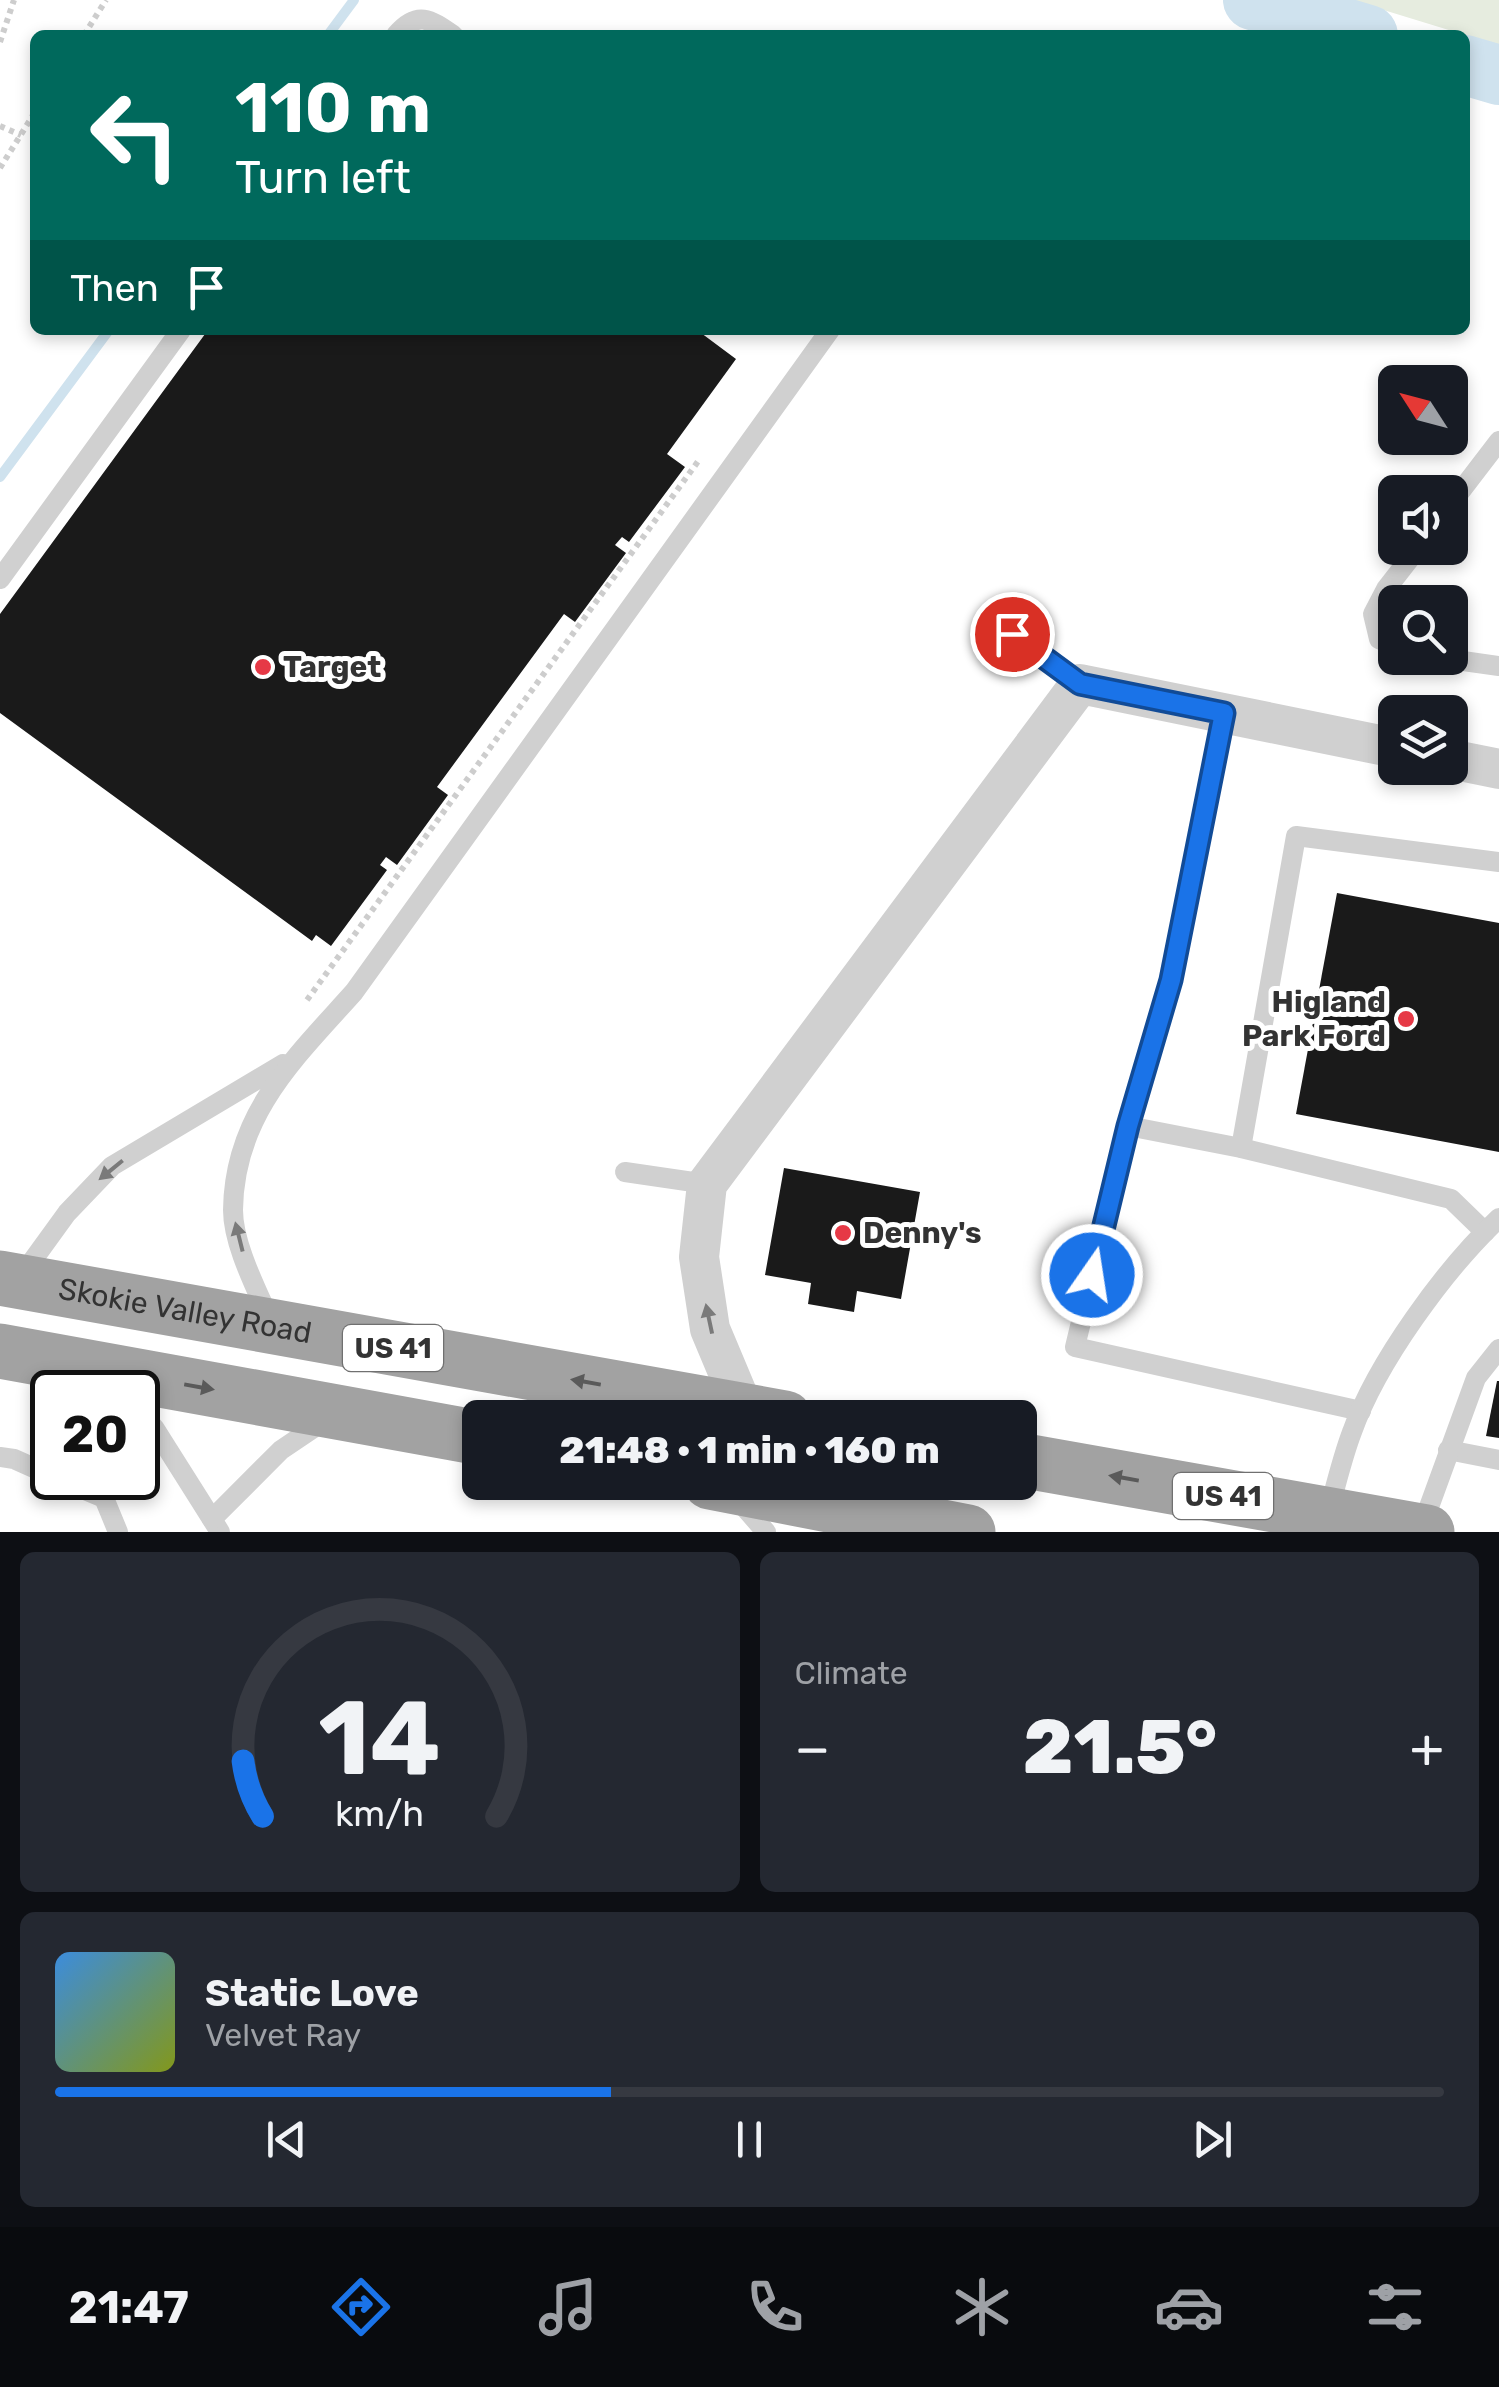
<!DOCTYPE html>
<html lang="en">
<head>
<meta charset="utf-8">
<style>
  body { margin:0; font-family:Rubik,sans-serif; background:#242831; color:#f1f3f6; height:100vh; display:flex; flex-direction:column; font-size:38px; white-space:nowrap }
  * { box-sizing:border-box; margin:0 }
  p { font-size:32px; color:#9ea1a6 }
  .icon { flex:none; width:55px; height:55px; fill:none; stroke:currentColor; stroke-width:2; stroke-linecap:round; stroke-linejoin:round }
  .map { position:relative; height:1532px; overflow:hidden }
  .details { display:flex; flex-direction:column; gap:20px; padding:20px; background:#0d0f14; flex:1 }
  .details>* { flex:none }
  .banner { position:absolute; left:30px; top:30px; width:1440px; height:305px; border-radius:15px; box-shadow:0 5px 15px #0003; background:#00695c; color:#fff; overflow:hidden }
  .needle { width:65px; rotate:306deg }
  .buttons { position:absolute; left:1378px; top:365px; display:grid; gap:20px }
  .buttons a { display:grid; place-items:center; width:90px; height:90px; border-radius:15px; background:#171b24; box-shadow:0 5px 15px #0003; font-size:50px }
  .speed { position:absolute; left:30px; top:1370px; display:flex; gap:20px; font-size:50px; font-weight:700; text-align:center }
  .speed>* { display:grid; place-content:center; width:130px; height:130px; border-radius:50%; background:#171b24; box-shadow:0 5px 15px #0003; line-height:1 }
  .speed .limit { border:5px solid #111; border-radius:15px; background:#fff; color:#111 }
  .pin { position:absolute; display:grid; place-items:center; width:85px; height:85px; color:#fff; margin:-42px; border:5px solid #fff; border-radius:50%; box-shadow:0 2px 10px #0007 }
  .me { position:absolute; width:110px; margin:-55px; rotate:13deg; stroke-linejoin:round; filter:drop-shadow(0 0 8px #0008) }
  .turn { display:flex; align-items:center; gap:35px; height:210px; padding:0 40px; font-size:45px }
  .turn .icon { width:130px; height:130px; stroke-width:2.5 }
  .turn b { display:block; font-size:70px; line-height:85px }
  .then { display:flex; align-items:center; height:95px; padding:0 40px; background:#0003; gap:20px; font-size:38px }
  .big { font-size:75px; font-weight:800; line-height:1.1 }
  .details .tile { flex:1; display:flex; flex-direction:column; justify-content:center; gap:15px; min-width:0; padding:0 35px; border-radius:15px; background:#242831 }
  .details .dial { align-items:center; gap:0 }
  .dial svg { height:260px; overflow:visible; fill:none; stroke:#363941; stroke-width:7; stroke-linecap:round; text-anchor:middle }
  .dial text { fill:#f1f3f6; stroke:none }
  .song { display:flex; align-items:center; gap:30px }
  .cover { width:120px; height:120px; border-radius:15px; background:linear-gradient(135deg,hsl(210 70% 55%),hsl(70 70% 35%)) }
  .played { height:10px; border-radius:5px; background:linear-gradient(90deg,#1a73e8 40%,#363941 40%) }
  .keys { display:flex; justify-content:space-around; direction:ltr }
  .heat { display:flex; justify-content:space-between; align-items:center; font-size:55px; direction:ltr }
  .details .tiles { flex:1; display:grid; gap:20px; grid-template-columns:1fr 1fr }
  .tile:last-child { grid-column:span 2 }
  .trip { position:absolute; left:462px; top:1400px; width:575px; height:100px; border-radius:15px; background:#171b24; box-shadow:0 5px 15px #0003; font-weight:800; line-height:100px; text-align:center }
  .dock { display:flex; height:160px; justify-content:space-around; align-items:center; background:#090b0e; color:#9ea1a6 }
  .dock .icon { width:70px; height:70px }
  .dock .selected { color:#1a73e8 }
  .dock b { font-size:45px; color:#f1f3f6 }
  .map>svg:first-child { display:block }
</style>
</head>
<body>
<div class="map">
<svg width="1499" height="1532" viewBox="0 0 1499 1532">
  <rect width="100%" height="100%" fill="#fff"/>
  <polygon fill="#e6ecdf" points="1351,0 1499,0 1499,49 1465,38 1465,35"/>
  <g fill="none" stroke-linecap="round" stroke-linejoin="round">
    <g stroke="#cfe2ee" stroke-width="10">
      <polyline points="328,35 354,0"/>
      <polyline points="0,477 109,330"/>
    </g>
    <g stroke="#cfe2ee" stroke-width="60">
      <polyline points="1253,0 1368,35"/>
      <polyline points="1465,65 1499,75"/>
    </g>
  </g>
  <g fill="#1a1a1a">
    <polygon points="208,330 697,330 736,359 667,454 685,467 629,542 622,537 615,545 626,553 575,622 564,614 437,787 448,795 397,865 386,857 380,865 387,870 331,946 316,935 312,941 0,713 0,614"/>
    <polygon points="1337,893 1499,923 1499,1152 1296,1114"/>
    <polygon points="784,1168 920,1192 901,1299 857,1291 854,1312 808,1304 811,1283 765,1275"/>
    <polygon points="1497,1381 1499,1381 1499,1438 1486,1436"/>
  </g>
  <g fill="none" stroke-linecap="round" stroke-linejoin="round">
    <g stroke="#cdcdcd" stroke-width="6" stroke-dasharray="5 5" stroke-linecap="butt">
      <polyline points="84,35 106,0"/>
      <polyline points="0,42 14,0"/>
      <polyline points="0,126 21,135"/>
      <polyline points="0,168 35,112"/>
      <polyline points="307,1000 699,460"/>
    </g>
    <g stroke="#d0d0d0" stroke-width="20">
      <path d="M396,35C417,10 430,19 453,35"/>
      <polyline points="1450,505 1499,441"/>
      <polyline points="0,579 181,330"/>
      <polyline points="1012,634 1080,684"/>
      <polyline points="1395,646 1379,639 1373,614 1386,589 1418,548"/>
      <polyline points="1442,658 1499,666"/>
      <polyline points="1224,713 1171,980 1128,1126 1241,1148 1451,1199 1485,1232"/>
      <polyline points="1128,1126 1075,1347 1361,1411"/>
      <polyline points="1241,1148 1296,836 1499,862"/>
      <polyline points="625,1172 707,1184"/>
      <polyline points="22,1275 67,1213 112,1166 283,1064"/>
      <path d="M270,1320C256,1288 233,1244 233,1210C234,1114 295,1058 354,992L830,330"/>
      <polyline points="138,1410 155,1429 220,1532"/>
      <polyline points="1448,1450 1499,1460"/>
      <polyline points="0,1457 14,1459 52,1476"/>
      <polyline points="56,1478 104,1498 118,1532"/>
      <polyline points="739,1501 766,1532"/>
      <path d="M1328,1513C1336,1486 1342,1458 1352,1432C1377,1362 1445,1269 1499,1218"/>
      <polyline points="212,1519 281,1450 327,1419"/>
      <polyline points="1421,1529 1476,1378 1499,1349"/>
    </g>
    <g stroke="#d0d0d0" stroke-width="40">
      <polyline points="1450,759 1499,769"/>
      <polyline points="744,1410 710,1329 699,1257 707,1184 1080,684 1395,748"/>
    </g>
    <g stroke="#a2a2a2" stroke-width="55">
      <path id="s1" d="M0,1278L785,1418"/>
      <polyline points="0,1351 480,1438"/>
      <polyline points="1020,1460 1427,1532"/>
      <polyline points="710,1482 968,1532"/>
    </g>
  </g>
  <defs><path id="oneway-solid" d="M-6-.8H1V-3.2L6.5 0L1 3.2V.8H-6Z" transform="scale(2.5)"/></defs>
  <g fill="#7a7a7a">
    <use href="#oneway-solid" transform="translate(111 1170) rotate(141)"/>
    <use href="#oneway-solid" transform="translate(239 1237) rotate(-104)"/>
    <use href="#oneway-solid" transform="translate(709 1319) rotate(-102)"/>
  </g>
  <g fill="#5a5a5a">
    <use href="#oneway-solid" transform="translate(586 1382) rotate(-170)"/>
    <use href="#oneway-solid" transform="translate(199 1387) rotate(10)"/>
    <use href="#oneway-solid" transform="translate(1124 1478) rotate(-170)"/>
  </g>
  <g fill="none" stroke-linecap="round" stroke-linejoin="round">
    <defs>
      <polyline id="route" points="1012,634 1080,684 1224,713 1171,980 1128,1126 1092,1275"/>
    </defs>
    <use href="#route" stroke="#114b97" stroke-width="25"/>
    <use href="#route" stroke="#1a73e8" stroke-width="18"/>
  </g>
  <g fill="#e63946" stroke="#fff" stroke-width="4">
    <circle cx="263" cy="667" r="10"/>
    <circle cx="1406" cy="1019" r="10"/>
    <circle cx="843" cy="1233" r="10"/>
  </g>
  <g text-anchor="middle" dominant-baseline="central" stroke-width="10" stroke-linejoin="round" paint-order="stroke">
    <g fill="#fff" stroke="#707070" stroke-width="2.5">
      <rect x="343" y="1325" width="100" height="46" rx="8"/>
      <rect x="1173" y="1473" width="100" height="46" rx="8"/>
    </g>
    <g font-size="28" font-weight="bold" fill="#333">
      <text x="393" y="1348">US 41</text>
      <text x="1223" y="1496">US 41</text>
    </g>
    <g font-size="30" font-weight="bold" fill="#333" stroke="#fff" text-anchor="start">
      <text x="283" y="667">Target</text>
      <text x="1386" y="1002" text-anchor="end">Higland<tspan x="1386" dy="34">Park Ford</tspan></text>
      <text x="863" y="1233">Denny's</text>
    </g>
    <g font-size="30" fill="#333" stroke="#fff">
      <text stroke="none"><textPath href="#s1" startOffset="188">Skokie Valley Road</textPath></text>
    </g>
  </g>
</svg>
<div class="buttons">
<a><svg class="needle" viewBox="-14 -14 28 28"><path d="M0-13l5 13h-10z" fill="#e53935"/><path d="M0 13l5-13h-10z" fill="#9ea1a6"/></svg></a>
<a><svg class="icon" aria-label="sound" viewBox="0 0 24 24"><path d="M4 9h4l5-4v14l-5-4H4zM17 9q2 3 0 6"/></svg></a>
<a><svg class="icon" aria-label="search" viewBox="0 0 24 24"><circle cx="10" cy="10" r="6"/><path d="M15 15l6 6"/></svg></a>
<a><svg class="icon" aria-label="layers" viewBox="0 0 24 24"><path d="M12 4l9 5-9 5-9-5zM3 14l9 5 9-5"/></svg></a>
</div>
<div class="speed"><div class="limit">20</div></div>
<div class="pin" style="left:1012px;top:634px;background:#d93025"><svg class="icon" aria-label="arrive" viewBox="0 0 24 24"><path d="M6 21V4h12l-3 4 3 4H6"/></svg></div>
<svg class="me" style="left:1092px;top:1275px" viewBox="-20 -20 40 40"><circle r="17" fill="#1a73e8" stroke="#fff" stroke-width="3"/><path d="M0-11L8 9 0 5-8 9z" fill="#fff"/></svg>
<div class="trip">21:48 · 1 min · 160 m</div>
<div class="banner">
<div class="turn"><svg class="icon" aria-label="left" viewBox="0 0 24 24"><path d="M17 20v-9H6M10 6l-5 5 5 5"/></svg><div><b>110 m</b>Turn left</div></div>
<div class="then">Then<svg class="icon" aria-label="arrive" viewBox="0 0 24 24"><path d="M6 21V4h12l-3 4 3 4H6"/></svg></div>
</div>
</div>
<section class="details">
<div class="tiles">
<div class="tile dial"><svg viewBox="0 0 100 80">
<path d="M14 69A42 42 0 1 1 86 69"/>
<path d="M14 69A42 42 0 0 1 8 52" stroke="#1a73e8"/>
<text x="50" y="56" font-size="32" font-weight="700">14</text>
<text x="50" y="72" font-size="11">km/h</text>
</svg></div>
<div class="tile"><p>Climate</p>
<div class="heat"><a>−</a><b class="big">21.5°</b><a>+</a></div>
</div>
<div class="tile">
<div class="song"><i class="cover"></i><div><b>Static Love</b><p>Velvet Ray</p></div></div>
<div class="played"></div>
<div class="keys"><svg class="icon" aria-label="previous" viewBox="0 0 24 24"><path d="M18 5L8 12l10 7zM5 5v14"/></svg><svg class="icon" aria-label="pause" viewBox="0 0 24 24"><path d="M8 5v14M16 5v14"/></svg><svg class="icon" aria-label="next" viewBox="0 0 24 24"><path d="M6 5l10 7-10 7zM19 5v14"/></svg></div>
</div>
</div>
</section>
<nav class="dock">
<b>21:47</b>
<svg class="icon selected" aria-label="directions" viewBox="0 0 24 24"><path d="M12 3l9 9-9 9-9-9zM9 14v-3h6M13 9l2 2-2 2"/></svg>
<svg class="icon" aria-label="music" viewBox="0 0 24 24"><path d="M9 18V5l10-2v13"/><circle cx="6" cy="18" r="3"/><circle cx="16" cy="16" r="3"/></svg>
<svg class="icon" aria-label="phone" viewBox="0 0 24 24"><path d="M5 4h4l2 5-3 2q2 4 5 5l2-3 5 2v4C11 20 4 13 5 4z"/></svg>
<svg class="icon" aria-label="climate" viewBox="0 0 24 24"><path d="M12 3v18M4 7l16 10M4 17L20 7"/></svg>
<svg class="icon" aria-label="car" viewBox="0 0 24 24"><path d="M5 17H2v-5l4-1 3-4h7l3 4 3 1v5h-3M9 17h6M6 11h13"/><circle cx="7" cy="17" r="2"/><circle cx="17" cy="17" r="2"/></svg>
<svg class="icon" aria-label="filters" viewBox="0 0 24 24"><path d="M4 7h16M4 17h16"/><circle cx="9" cy="7" r="2"/><circle cx="15" cy="17" r="2"/></svg>
</nav>
</body>
</html>
